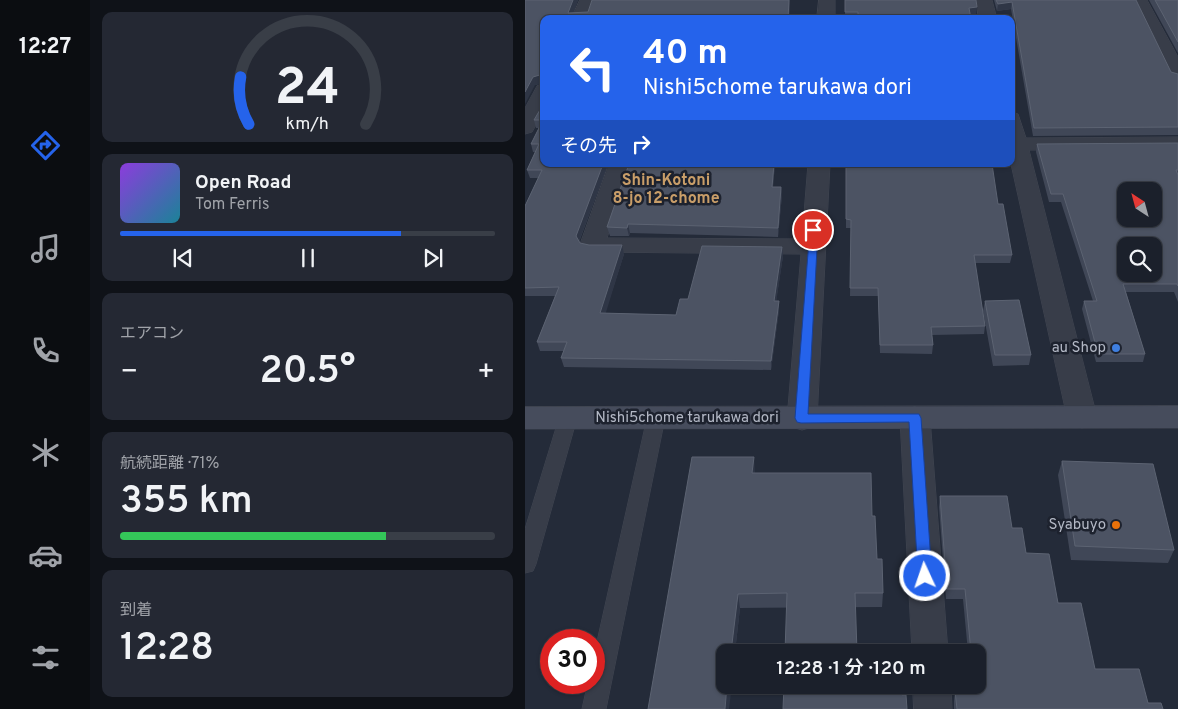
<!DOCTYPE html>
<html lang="ja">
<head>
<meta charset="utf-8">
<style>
  body { margin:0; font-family:Overpass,"Noto Sans JP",sans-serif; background:#242833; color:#f1f3f6; height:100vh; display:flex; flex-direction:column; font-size:19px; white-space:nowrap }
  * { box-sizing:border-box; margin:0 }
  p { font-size:16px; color:#a0a3a9 }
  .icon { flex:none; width:28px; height:28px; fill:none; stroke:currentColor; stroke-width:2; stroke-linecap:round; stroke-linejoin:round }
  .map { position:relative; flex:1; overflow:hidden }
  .drawer { display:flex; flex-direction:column; gap:12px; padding:12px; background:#0f1218; width:435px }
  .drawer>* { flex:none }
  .guide { position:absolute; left:15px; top:15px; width:475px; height:152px; border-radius:10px; box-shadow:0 1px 4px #0004,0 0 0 1px #393e47; background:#2563eb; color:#fff; overflow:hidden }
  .needle { width:32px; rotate:324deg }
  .controls { position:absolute; left:592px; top:182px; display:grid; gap:10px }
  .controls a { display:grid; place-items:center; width:45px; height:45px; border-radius:10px; background:#1b202b; box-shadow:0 1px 4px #0004,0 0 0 1px #393e47; font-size:25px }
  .speed { position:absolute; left:15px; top:629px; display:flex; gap:10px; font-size:25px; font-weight:700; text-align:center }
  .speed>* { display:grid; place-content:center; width:65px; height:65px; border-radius:50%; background:#1b202b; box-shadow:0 1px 4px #0004,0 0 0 1px #393e47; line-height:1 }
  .speed .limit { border:8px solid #d22; background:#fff; color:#111 }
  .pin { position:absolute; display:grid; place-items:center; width:42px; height:42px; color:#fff; margin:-21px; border:2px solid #fff; border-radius:50%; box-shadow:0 1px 5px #0007 }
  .me { position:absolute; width:55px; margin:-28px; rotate:357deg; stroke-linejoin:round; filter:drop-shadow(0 0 4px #0008) }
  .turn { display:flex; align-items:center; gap:18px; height:105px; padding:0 20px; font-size:22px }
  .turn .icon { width:65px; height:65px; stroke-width:2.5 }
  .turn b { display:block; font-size:35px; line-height:42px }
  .then { display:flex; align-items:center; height:48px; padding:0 20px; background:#0003; gap:10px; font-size:19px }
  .big { font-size:38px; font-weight:600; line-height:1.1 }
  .drawer .card { flex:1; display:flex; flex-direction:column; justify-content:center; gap:8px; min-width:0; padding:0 18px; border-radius:10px; background:#242833 }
  .drawer .dial { align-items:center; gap:0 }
  .dial svg { height:130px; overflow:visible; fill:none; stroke:#393e47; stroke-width:7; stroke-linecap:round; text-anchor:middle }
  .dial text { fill:#f1f3f6; stroke:none }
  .song { display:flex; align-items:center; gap:15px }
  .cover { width:60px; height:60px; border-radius:8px; background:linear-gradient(135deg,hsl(270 70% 55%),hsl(190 70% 35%)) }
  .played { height:5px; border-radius:2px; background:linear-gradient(90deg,#2563eb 75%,#393e47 75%) }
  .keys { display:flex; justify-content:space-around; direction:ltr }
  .heat { display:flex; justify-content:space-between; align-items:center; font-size:28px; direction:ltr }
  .charge { height:8px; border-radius:4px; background:linear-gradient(90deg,#34c759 71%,#393e47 0) }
  .trip { position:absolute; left:191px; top:644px; width:270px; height:50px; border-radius:10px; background:#1b202b; box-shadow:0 1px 4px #0004,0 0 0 1px #393e47; font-weight:600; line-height:50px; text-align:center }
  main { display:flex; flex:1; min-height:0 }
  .menu { display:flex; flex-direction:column; width:90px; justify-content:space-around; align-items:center; background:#0b0d11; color:#a0a3a9 }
  .menu .icon { width:35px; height:35px }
  .menu .selected { color:#2563eb }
  .menu b { font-size:22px; color:#f1f3f6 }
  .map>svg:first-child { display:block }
</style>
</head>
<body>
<main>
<nav class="menu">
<b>12:27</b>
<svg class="icon selected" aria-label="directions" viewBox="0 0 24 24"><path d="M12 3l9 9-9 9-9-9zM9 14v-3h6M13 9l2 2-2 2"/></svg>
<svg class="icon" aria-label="music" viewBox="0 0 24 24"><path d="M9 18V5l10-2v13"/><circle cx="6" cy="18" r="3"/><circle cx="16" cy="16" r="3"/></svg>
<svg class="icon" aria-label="phone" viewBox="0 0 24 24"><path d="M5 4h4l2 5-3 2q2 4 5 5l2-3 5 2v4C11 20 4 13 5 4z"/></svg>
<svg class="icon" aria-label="climate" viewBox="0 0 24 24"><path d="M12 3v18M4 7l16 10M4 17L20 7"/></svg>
<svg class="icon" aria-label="car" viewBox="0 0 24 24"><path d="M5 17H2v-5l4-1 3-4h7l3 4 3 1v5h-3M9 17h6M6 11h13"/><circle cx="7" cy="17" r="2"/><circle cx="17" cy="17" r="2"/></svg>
<svg class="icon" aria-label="filters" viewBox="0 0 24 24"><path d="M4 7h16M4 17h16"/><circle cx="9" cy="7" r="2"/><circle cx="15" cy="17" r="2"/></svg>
</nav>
<section class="drawer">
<div class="card dial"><svg viewBox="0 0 100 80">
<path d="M14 69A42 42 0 1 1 86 69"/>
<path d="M14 69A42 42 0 0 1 9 40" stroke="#2563eb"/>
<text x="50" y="56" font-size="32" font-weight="700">24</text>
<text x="50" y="72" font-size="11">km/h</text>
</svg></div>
<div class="card">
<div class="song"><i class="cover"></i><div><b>Open Road</b><p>Tom Ferris</p></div></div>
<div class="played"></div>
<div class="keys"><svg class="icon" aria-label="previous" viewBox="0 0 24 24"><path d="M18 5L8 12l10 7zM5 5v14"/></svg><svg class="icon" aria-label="pause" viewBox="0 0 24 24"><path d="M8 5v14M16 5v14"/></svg><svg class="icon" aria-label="next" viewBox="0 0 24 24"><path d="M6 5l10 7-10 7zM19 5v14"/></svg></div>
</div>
<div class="card"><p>エアコン</p>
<div class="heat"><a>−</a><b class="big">20.5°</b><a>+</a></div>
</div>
<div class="card"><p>航続距離 · 71%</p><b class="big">355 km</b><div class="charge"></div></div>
<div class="card"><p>到着</p><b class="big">12:28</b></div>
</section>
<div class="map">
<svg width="653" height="709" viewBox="0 0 653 709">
  <rect width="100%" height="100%" fill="#242b39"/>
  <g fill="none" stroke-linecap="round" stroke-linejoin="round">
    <defs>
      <g id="lane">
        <polygon points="43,411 50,413 52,418 11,564 8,571 0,573 0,529 34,418 36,413"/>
        <polygon points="131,411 138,413 140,418 81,709 57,709 63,682 69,682 69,655 122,418 124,413"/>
      </g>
      <g id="street">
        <polygon points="55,0 71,0 63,19 46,19"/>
        <polygon points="294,0 310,0 310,19 292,19"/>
        <polygon points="451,0 467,0 472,19 454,19"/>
        <polygon points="606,0 622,0 653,57 653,81 646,79 644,75"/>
        <polygon points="19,84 19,111 7,132 0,134 0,108 12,86"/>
        <polygon points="486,112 493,114 501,138 653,137 653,149 504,150 572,417 567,425 557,428 547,425 542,417 486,164"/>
        <polygon points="84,164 106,164 82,238 277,239 283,164 305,164 292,419 287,427 277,430 267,427 262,419 276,254 67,252 58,250 55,245"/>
        <polygon points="390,407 400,410 405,418 423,652 387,652 375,418 380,410"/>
        <polygon points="388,685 426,685 427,709 389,709"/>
      </g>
      <polygon id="secondary" points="653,406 653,428 0,429 0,407"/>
    </defs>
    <use href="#lane" stroke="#414652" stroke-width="1"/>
    <use href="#street" stroke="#414652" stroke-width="1"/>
    <use href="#secondary" stroke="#414652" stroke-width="1"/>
    <use href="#lane" fill="#383d49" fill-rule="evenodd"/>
    <use href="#street" fill="#383d49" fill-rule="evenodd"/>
    <use href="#secondary" fill="#464c5c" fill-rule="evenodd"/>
  </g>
  <g fill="#404757">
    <polygon points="0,0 53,0 48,13 265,0 264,19 19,19 83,164 54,242 55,243 99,254 80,313 151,315 163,299 257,247 258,256 251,301 254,301 254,310 246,370 39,367 36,358 39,351 15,351 12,342 30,296 0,296 0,206 13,178 5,178 2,170 10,152 8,152 6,144 14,128 11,128 9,120 19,103 18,83 10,85"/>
    <polygon points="320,0 451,14 445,15 446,19 320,19"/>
    <polygon points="469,0 611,0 646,72 653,74 653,135 508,136 486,9 472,11"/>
    <polygon points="624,0 653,0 653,53"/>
    <polygon points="653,143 653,302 649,292 601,292 620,354 618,362 571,362 557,309 559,301 568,301 536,202 524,202 511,152 512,144"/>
    <polygon points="104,164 250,164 248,187 256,187 257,195 253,237 105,233 104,236 85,236 82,227"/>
    <polygon points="321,164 473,204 487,255 485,263 450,263 460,326 459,334 407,335 408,345 407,354 355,353 353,296 325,296 326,228 321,228"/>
    <polygon points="460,301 506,355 504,365 468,366 458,311"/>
    <polygon points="537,461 649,550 643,563 546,560 533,475"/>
    <polygon points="230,473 347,516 352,559 358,593 357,607 215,608 210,652 200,652 123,709"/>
    <polygon points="415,496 487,528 501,553 533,603 570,669 623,703 638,709 429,709 429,701 430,691 446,691 446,685 452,685 452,652 443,652 438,599 421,599 414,507"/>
  </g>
  <g fill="#2f3646">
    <polygon points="48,0 53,0 46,19 43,13"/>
    <polygon points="264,0 265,0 264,19 263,19"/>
    <polygon points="487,2 486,9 472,11 473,4"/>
    <polygon points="452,7 451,14 444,16 444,8"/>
    <polygon points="18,74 19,83 10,85 0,104 0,92 8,77"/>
    <polygon points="78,164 83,164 53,244 51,236"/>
    <polygon points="249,164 250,164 247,195 247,187"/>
    <polygon points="256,187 257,195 253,237 253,228"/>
    <polygon points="103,224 105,233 104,236 102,228"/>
    <polygon points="97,245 99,254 78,322 75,313"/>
    <polygon points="257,247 258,256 250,310 249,301"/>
    <polygon points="254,301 254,310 246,370 246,361"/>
    <polygon points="229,457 230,473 227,473"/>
    <polygon points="213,594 215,608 210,652 206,652"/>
    <polygon points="202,685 207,685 204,709 200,709"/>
  </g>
  <g fill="#4c5363" stroke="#5c6372" fill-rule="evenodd">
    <polygon points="0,0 48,0 43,13 63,12 67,0 264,0 263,19 19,19 19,164 78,164 51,236 55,243 64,245 97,245 75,313 151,315 155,299 163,299 177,246 257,247 249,301 254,301 246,361 36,358 42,342 12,342 34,287 0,288 0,206 17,170 2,170 14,144 6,144 18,120 9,120 19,103 18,74 8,77 0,92"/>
    <polygon points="320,0 451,0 452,7 444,8 446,19 333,19 333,12 320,12"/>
    <polygon points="471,0 611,0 646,72 653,74 653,127 509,128 487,2 473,4"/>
    <polygon points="630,0 653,0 653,42"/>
    <path d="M653,143V170H651L653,175V286L652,284H598L620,354H573L559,301H572L538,194H526L512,144ZM601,191H629V219H601ZM601,246H629V274H601Z"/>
    <polygon points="104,164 249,164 247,187 256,187 253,228 103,224 102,228 82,227"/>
    <polygon points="321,164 467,164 473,204 478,204 487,255 449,255 460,326 406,327 408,345 355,345 353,288 325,288 326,220 321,219"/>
    <polygon points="494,300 506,355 470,355 460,301"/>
    <polygon points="167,457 229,457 227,473 346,473 347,516 350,516 352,559 357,559 358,593 330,593 332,652 260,652 262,593 213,594 206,652 200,652 200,685 202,685 200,709 123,709"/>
    <polygon points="537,461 628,464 649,550 550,546"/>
    <polygon points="415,496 482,496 487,528 497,528 501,553 524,554 533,603 556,603 570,669 614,669 623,703 636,703 638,709 432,709 430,691 449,691 448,685 452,685 452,652 446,652 440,589 422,589"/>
    <polygon points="259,685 377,685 377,695 381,695 382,709 258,709"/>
  </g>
  <polygon fill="#2563eb" stroke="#184099" points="285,228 292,228 293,230 283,414 394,414 396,418 407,576 405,580 400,582 395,580 393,576 384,422 276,423 272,422 270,418"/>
  <circle fill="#3f7fe0" stroke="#1d222e" stroke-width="2" cx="591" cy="348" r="5"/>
  <circle fill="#e8710a" stroke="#1d222e" stroke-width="2" cx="591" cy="525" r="5"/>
  <g text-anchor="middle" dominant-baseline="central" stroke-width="5" stroke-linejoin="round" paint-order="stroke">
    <g font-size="15" fill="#b3b8c5" stroke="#1d222e" text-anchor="end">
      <text x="581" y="348">au Shop</text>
      <text x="581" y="525">Syabuyo</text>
    </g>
    <g font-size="15" fill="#b3b8c5" stroke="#1d222e">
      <text x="162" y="418">Nishi5chome tarukawa dori</text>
    </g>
    <g font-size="16" font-weight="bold" fill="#c99e69" stroke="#1d222e">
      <text x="141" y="181">Shin-Kotoni<tspan x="141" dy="18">8-jo 12-chome</tspan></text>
    </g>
  </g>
</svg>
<div class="controls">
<a><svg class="needle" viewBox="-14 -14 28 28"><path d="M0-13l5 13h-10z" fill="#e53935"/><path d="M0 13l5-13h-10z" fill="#a0a3a9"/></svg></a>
<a><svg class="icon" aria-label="search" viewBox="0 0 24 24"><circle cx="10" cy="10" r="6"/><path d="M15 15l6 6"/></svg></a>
</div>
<div class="speed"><div class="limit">30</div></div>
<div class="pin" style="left:288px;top:230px;background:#d93025"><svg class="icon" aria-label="arrive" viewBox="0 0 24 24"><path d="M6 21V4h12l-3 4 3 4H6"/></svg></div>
<svg class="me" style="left:400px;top:576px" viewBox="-20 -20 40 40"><circle r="17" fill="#2563eb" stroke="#fff" stroke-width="3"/><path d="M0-11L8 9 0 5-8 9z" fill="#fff"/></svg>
<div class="trip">12:28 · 1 分 · 120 m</div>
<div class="guide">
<div class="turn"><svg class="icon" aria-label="left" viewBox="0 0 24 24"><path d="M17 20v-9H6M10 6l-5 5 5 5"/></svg><div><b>40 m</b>Nishi5chome tarukawa dori</div></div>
<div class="then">その先<svg class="icon" aria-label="right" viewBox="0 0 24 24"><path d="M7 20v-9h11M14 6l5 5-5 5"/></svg></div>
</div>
</div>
</main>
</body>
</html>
